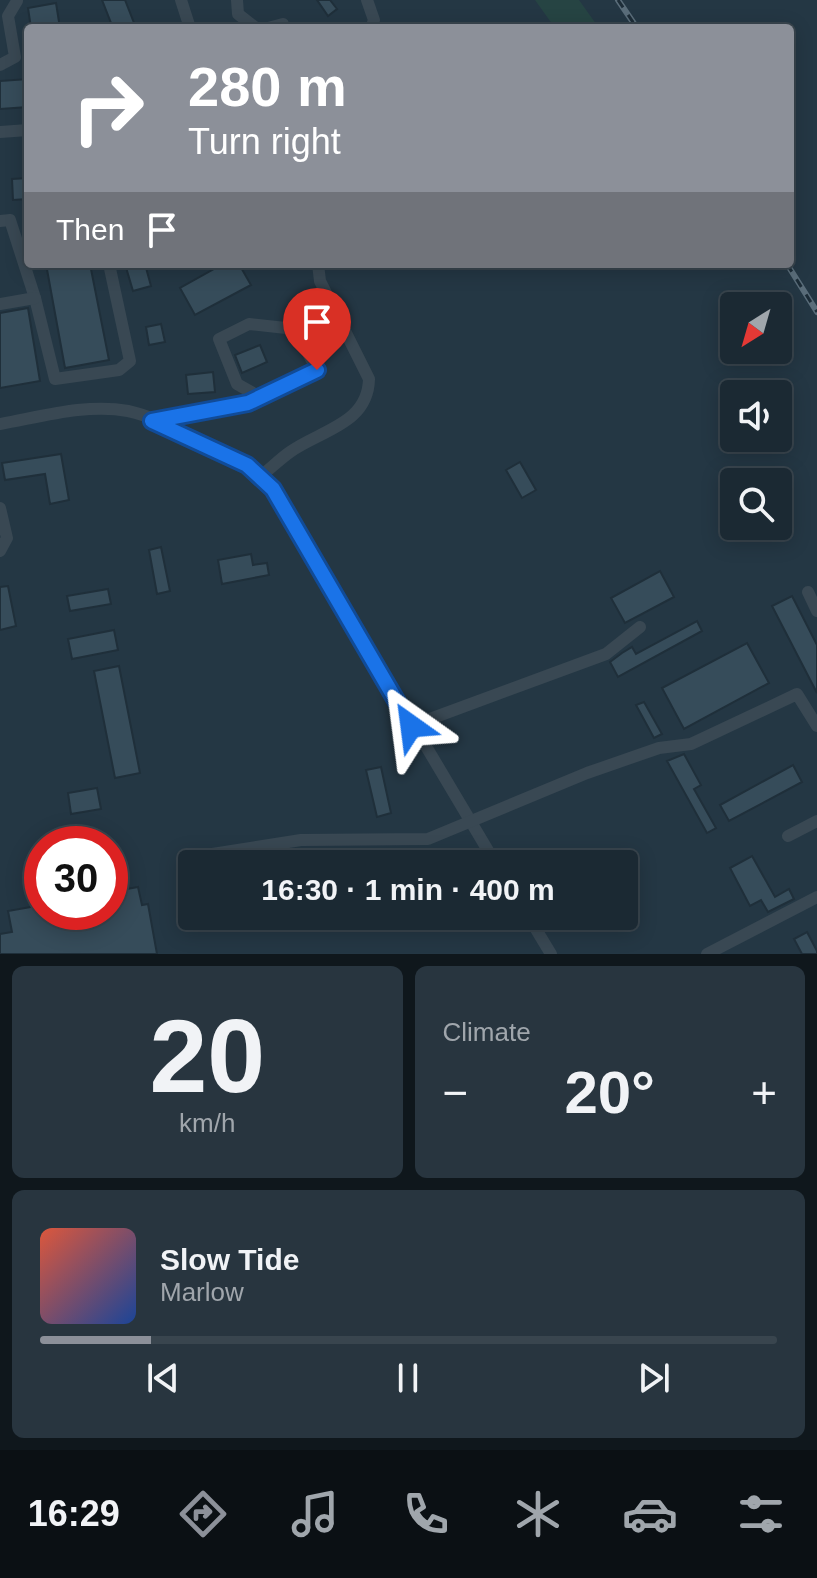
<!DOCTYPE html>
<html lang="en">
<head>
<meta charset="utf-8">
<style>
  body { margin:0; font-family:Helvetica,sans-serif; background:#28353f; color:#f1f3f6; height:100vh; display:flex; flex-direction:column; font-size:30px; white-space:nowrap }
  * { box-sizing:border-box; margin:0 }
  p { font-size:26px; color:#a0a6ac }
  .icon { flex:none; width:44px; height:44px; fill:none; stroke:currentColor; stroke-width:2; stroke-linecap:round; stroke-linejoin:round }
  .map { position:relative; height:954px; overflow:hidden }
  .panel { display:flex; flex-direction:column; gap:12px; padding:12px; background:#0f171c; flex:1 }
  .panel>* { flex:none }
  .guide { position:absolute; left:24px; top:24px; width:770px; height:244px; border-radius:8px; box-shadow:0 4px 20px #0003,0 0 0 2px #39454e; background:#8c9099; color:#fff; overflow:hidden }
  .needle { width:52px; rotate:217deg }
  .tools { position:absolute; left:720px; top:292px; display:grid; gap:16px }
  .tools a { display:grid; place-items:center; width:72px; height:72px; border-radius:8px; background:#1b2933; box-shadow:0 4px 20px #0003,0 0 0 2px #39454e; font-size:40px }
  .speed { position:absolute; left:24px; top:826px; display:flex; gap:16px; font-size:40px; font-weight:700; text-align:center }
  .speed>* { display:grid; place-content:center; width:104px; height:104px; border-radius:50%; background:#1b2933; box-shadow:0 4px 20px #0003,0 0 0 2px #39454e; line-height:1 }
  .speed .limit { border:12px solid #d22; background:#fff; color:#111 }
  .pin { position:absolute; display:grid; place-items:center; width:68px; height:68px; color:#fff; margin:-82px -34px; border-radius:50% 50% 50% 0; rotate:-45deg; box-shadow:0 0 8px #0007 }
  .pin .icon { rotate:45deg }
  .me { position:absolute; width:88px; margin:-44px; rotate:329deg; stroke-linejoin:round; filter:drop-shadow(0 0 6px #0008) }
  .turn { display:flex; align-items:center; gap:28px; height:168px; padding:0 32px; font-size:36px }
  .turn .icon { width:104px; height:104px; stroke-width:2.5 }
  .turn b { display:block; font-size:56px; line-height:68px }
  .then { display:flex; align-items:center; height:76px; padding:0 32px; background:#0003; gap:16px; font-size:30px }
  .big { font-size:60px; font-weight:700; line-height:1.1 }
  .panel .card { flex:1; display:flex; flex-direction:column; justify-content:center; gap:12px; min-width:0; padding:0 28px; border-radius:12px; background:#28353f }
  .panel .dial { align-items:center; gap:0 }
  .dial b { font-size:104px; line-height:1 }
  .song { display:flex; align-items:center; gap:24px }
  .cover { width:96px; height:96px; border-radius:12px; background:linear-gradient(135deg,hsl(10 70% 55%),hsl(220 70% 35%)) }
  .played { height:8px; border-radius:4px; background:linear-gradient(90deg,#8c9099 15%,#39454e 15%) }
  .keys { display:flex; justify-content:space-around; direction:ltr }
  .heat { display:flex; justify-content:space-between; align-items:center; font-size:44px; direction:ltr }
  .panel .tiles { flex:1; display:grid; gap:12px; grid-template-columns:1fr 1fr }
  .card:last-child { grid-column:span 2 }
  .trip { position:absolute; left:178px; top:850px; width:460px; height:80px; border-radius:8px; background:#1b2933; box-shadow:0 4px 20px #0003,0 0 0 2px #39454e; font-weight:700; line-height:80px; text-align:center }
  .tab-bar { display:flex; height:128px; justify-content:space-around; align-items:center; background:#0b1014; color:#a0a6ac }
  .tab-bar .icon { width:56px; height:56px }
  .tab-bar .current { color:#8c9099 }
  .tab-bar b { font-size:36px; color:#f1f3f6 }
  .map>svg:first-child { display:block }
</style>
</head>
<body>
<div class="map">
<svg width="817" height="954" viewBox="0 0 817 954">
  <rect width="100%" height="100%" fill="#243744"/>
  <polygon fill="#264443" points="535,0 579,0 599,28 555,28"/>
  <g fill="#364c5a" stroke="#1f2f3a" stroke-width="2">
    <polygon points="102,0 125,0 136,28 113,28"/>
    <polygon points="317,0 330,0 337,9 328,16"/>
    <polygon points="56,3 60,28 31,28 28,8"/>
    <polygon points="28,79 28,107 0,109 0,81"/>
    <polygon points="28,178 28,199 13,200 12,179"/>
    <polygon points="46,264 90,264 109,360 65,368"/>
    <polygon points="125,264 145,264 151,286 133,291"/>
    <polygon points="223,264 239,264 251,285 195,315 180,288"/>
    <polygon points="28,308 40,381 0,388 0,313"/>
    <polygon points="161,324 165,342 149,345 146,327"/>
    <polygon points="260,345 267,362 242,373 235,355"/>
    <polygon points="213,372 215,392 188,394 186,375"/>
    <polygon points="61,454 69,500 50,504 45,474 5,480 2,463"/>
    <polygon points="520,462 536,490 522,498 506,470"/>
    <polygon points="161,547 170,591 157,594 149,550"/>
    <polygon points="251,554 253,565 267,563 269,575 222,584 218,560"/>
    <polygon points="660,571 674,597 625,623 611,598"/>
    <polygon points="8,586 16,626 0,630 0,587"/>
    <polygon points="108,589 111,604 70,611 67,596"/>
    <polygon points="792,596 817,645 817,693 772,606"/>
    <polygon points="697,621 702,631 618,677 610,662 622,653 632,647 636,654"/>
    <polygon points="114,630 118,650 72,659 68,639"/>
    <polygon points="747,643 769,683 684,729 662,688"/>
    <polygon points="119,666 140,773 115,778 94,671"/>
    <polygon points="644,702 662,734 654,738 636,705"/>
    <polygon points="684,754 701,785 694,789 716,828 707,833 667,761"/>
    <polygon points="793,765 802,782 729,821 720,805"/>
    <polygon points="381,767 391,813 377,817 366,770"/>
    <polygon points="97,788 101,809 71,814 68,793"/>
    <polygon points="306,849 309,864 296,864 294,850"/>
    <polygon points="752,856 775,897 789,889 794,899 768,912 761,900 750,906 730,868"/>
    <polygon points="138,887 142,905 148,904 157,954 0,954 0,934 12,932 8,911 42,905 42,912 110,912 110,892"/>
    <polygon points="807,932 817,951 817,954 802,954 794,939"/>
  </g>
  <g fill="none" stroke-linecap="round" stroke-linejoin="round">
    <g stroke="#394853" stroke-width="12">
      <polyline points="181,0 190,28"/>
      <polyline points="237,0 238,14 256,28"/>
      <polyline points="367,0 374,20 371,28"/>
      <polyline points="268,28 283,24"/>
      <polyline points="0,65 15,57 8,16 17,1"/>
      <polyline points="0,132 28,130"/>
      <polyline points="0,221 10,220 35,298 55,379 119,370 130,361 109,264"/>
      <polyline points="0,304 35,298"/>
      <polyline points="152,421 248,403 317,370 295,329 249,324 219,339 237,384 260,397"/>
      <path d="M0,424C40,417 87,403 128,411C165,419 247,461 273,489L496,864"/>
      <path d="M261,476C271,468 280,459 290,452C321,430 368,424 369,379L320,281L318,264"/>
      <polyline points="0,508 7,538 0,551"/>
      <polyline points="808,592 817,611"/>
      <polyline points="411,726 606,654 640,627"/>
      <polyline points="788,836 817,821"/>
      <polyline points="187,858 301,840 428,839 587,773 659,748 691,744 797,694 817,726"/>
      <polyline points="528,916 551,954"/>
      <polyline points="707,954 817,897"/>
    </g>
    <defs>
      <g id="rail">
        <polyline points="618,0 637,28"/>
        <polyline points="787,264 817,312"/>
      </g>
    </defs>
    <use href="#rail" stroke="#5a6d7a" stroke-width="6"/>
    <use href="#rail" stroke="#1d2d38" stroke-width="3" stroke-dasharray="9" stroke-linecap="butt"/>
  </g>
  <g fill="none" stroke-linecap="round" stroke-linejoin="round">
    <defs>
      <polyline id="route" points="317,370 248,403 152,421 247,465 273,489 411,726"/>
    </defs>
    <use href="#route" stroke="#114b97" stroke-width="20"/>
    <use href="#route" stroke="#1a73e8" stroke-width="14"/>
  </g>
</svg>
<div class="tools">
<a><svg class="needle" viewBox="-14 -14 28 28"><path d="M0-13l5 13h-10z" fill="#e53935"/><path d="M0 13l5-13h-10z" fill="#a0a6ac"/></svg></a>
<a><svg class="icon" aria-label="sound" viewBox="0 0 24 24"><path d="M4 9h4l5-4v14l-5-4H4zM17 9q2 3 0 6"/></svg></a>
<a><svg class="icon" aria-label="search" viewBox="0 0 24 24"><circle cx="10" cy="10" r="6"/><path d="M15 15l6 6"/></svg></a>
</div>
<div class="speed"><div class="limit">30</div></div>
<div class="pin" style="left:317px;top:370px;background:#d93025"><svg class="icon" aria-label="arrive" viewBox="0 0 24 24"><path d="M6 21V4h12l-3 4 3 4H6"/></svg></div>
<svg class="me" style="left:411px;top:726px" viewBox="-20 -20 40 40"><path d="M0-17L14 15 0 8-14 15z" fill="#1a73e8" stroke="#fff" stroke-width="4"/></svg>
<div class="trip">16:30 · 1 min · 400 m</div>
<div class="guide">
<div class="turn"><svg class="icon" aria-label="right" viewBox="0 0 24 24"><path d="M7 20v-9h11M14 6l5 5-5 5"/></svg><div><b>280 m</b>Turn right</div></div>
<div class="then">Then<svg class="icon" aria-label="arrive" viewBox="0 0 24 24"><path d="M6 21V4h12l-3 4 3 4H6"/></svg></div>
</div>
</div>
<section class="panel">
<div class="tiles">
<div class="card dial"><b>20</b><p>km/h</p></div>
<div class="card"><p>Climate</p>
<div class="heat"><a>−</a><b class="big">20°</b><a>+</a></div>
</div>
<div class="card">
<div class="song"><i class="cover"></i><div><b>Slow Tide</b><p>Marlow</p></div></div>
<div class="played"></div>
<div class="keys"><svg class="icon" aria-label="previous" viewBox="0 0 24 24"><path d="M18 5L8 12l10 7zM5 5v14"/></svg><svg class="icon" aria-label="pause" viewBox="0 0 24 24"><path d="M8 5v14M16 5v14"/></svg><svg class="icon" aria-label="next" viewBox="0 0 24 24"><path d="M6 5l10 7-10 7zM19 5v14"/></svg></div>
</div>
</div>
</section>
<nav class="tab-bar">
<b>16:29</b>
<svg class="icon current" aria-label="directions" viewBox="0 0 24 24"><path d="M12 3l9 9-9 9-9-9zM9 14v-3h6M13 9l2 2-2 2"/></svg>
<svg class="icon" aria-label="music" viewBox="0 0 24 24"><path d="M9 18V5l10-2v13"/><circle cx="6" cy="18" r="3"/><circle cx="16" cy="16" r="3"/></svg>
<svg class="icon" aria-label="phone" viewBox="0 0 24 24"><path d="M5 4h4l2 5-3 2q2 4 5 5l2-3 5 2v4C11 20 4 13 5 4z"/></svg>
<svg class="icon" aria-label="climate" viewBox="0 0 24 24"><path d="M12 3v18M4 7l16 10M4 17L20 7"/></svg>
<svg class="icon" aria-label="car" viewBox="0 0 24 24"><path d="M5 17H2v-5l4-1 3-4h7l3 4 3 1v5h-3M9 17h6M6 11h13"/><circle cx="7" cy="17" r="2"/><circle cx="17" cy="17" r="2"/></svg>
<svg class="icon" aria-label="filters" viewBox="0 0 24 24"><path d="M4 7h16M4 17h16"/><circle cx="9" cy="7" r="2"/><circle cx="15" cy="17" r="2"/></svg>
</nav>
</body>
</html>
